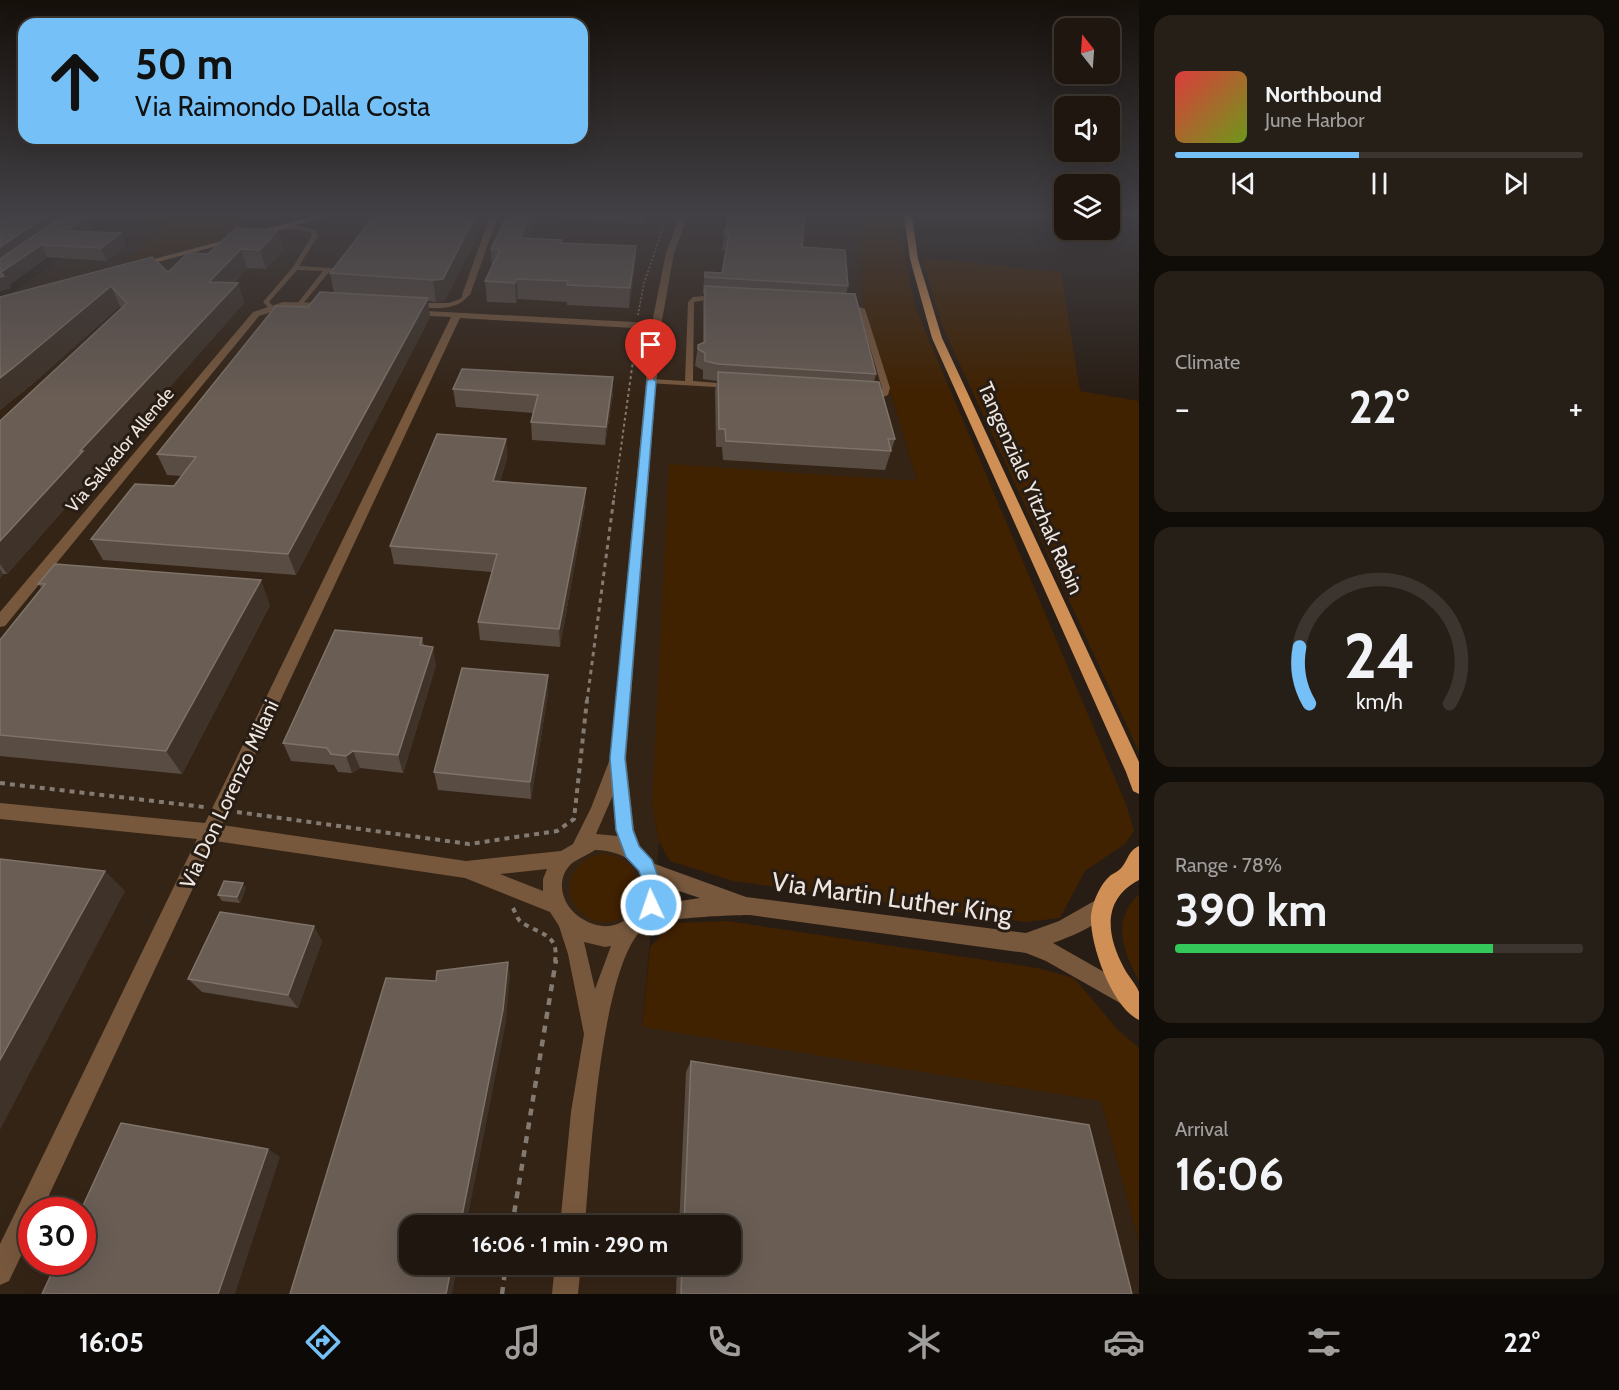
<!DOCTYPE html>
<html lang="en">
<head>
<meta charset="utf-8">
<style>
  body { margin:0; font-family:Cabin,sans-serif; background:#261f18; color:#f1f3f6; height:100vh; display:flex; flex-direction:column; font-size:22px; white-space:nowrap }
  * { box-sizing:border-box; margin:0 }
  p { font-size:20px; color:#a19f9e }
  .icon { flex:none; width:33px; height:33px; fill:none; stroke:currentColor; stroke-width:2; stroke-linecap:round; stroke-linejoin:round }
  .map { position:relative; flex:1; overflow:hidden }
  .drawer { display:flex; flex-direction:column; gap:15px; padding:15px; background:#100c08; width:480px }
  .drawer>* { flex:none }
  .top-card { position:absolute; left:18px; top:18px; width:570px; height:126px; border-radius:18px; box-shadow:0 6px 24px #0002,0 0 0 2px #3c352f; background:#75c0f6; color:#111; overflow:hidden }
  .needle { width:39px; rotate:343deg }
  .fabs { position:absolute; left:1054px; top:18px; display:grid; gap:12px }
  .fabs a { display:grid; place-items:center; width:66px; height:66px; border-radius:12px; background:#1e160f; box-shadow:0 6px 24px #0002,0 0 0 2px #3c352f; font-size:30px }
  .speed { position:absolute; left:18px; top:1197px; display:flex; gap:12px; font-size:30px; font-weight:700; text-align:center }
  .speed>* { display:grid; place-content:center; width:78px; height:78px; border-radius:50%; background:#1e160f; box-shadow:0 6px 24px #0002,0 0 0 2px #3c352f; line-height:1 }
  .speed .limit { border:9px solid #d22; background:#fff; color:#111 }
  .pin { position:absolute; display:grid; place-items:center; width:51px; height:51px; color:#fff; margin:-62px -26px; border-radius:50% 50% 50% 0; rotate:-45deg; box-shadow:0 0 6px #0007 }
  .pin .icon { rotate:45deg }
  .me { position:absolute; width:66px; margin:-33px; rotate:357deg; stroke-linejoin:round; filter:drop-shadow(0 0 4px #0008) }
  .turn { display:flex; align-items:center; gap:21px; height:126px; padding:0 18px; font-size:27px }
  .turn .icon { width:78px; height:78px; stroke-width:2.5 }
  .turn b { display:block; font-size:42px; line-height:51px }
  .big { font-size:45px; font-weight:800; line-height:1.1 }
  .drawer .widget { flex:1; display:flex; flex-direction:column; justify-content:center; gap:9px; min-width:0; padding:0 21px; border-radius:18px; background:#261f18 }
  .drawer .dial { align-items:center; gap:0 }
  .dial svg { height:156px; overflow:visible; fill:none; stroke:#3c352f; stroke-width:7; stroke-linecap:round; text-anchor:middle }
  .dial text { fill:#f1f3f6; stroke:none }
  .song { display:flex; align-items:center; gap:18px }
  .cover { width:72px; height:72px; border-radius:9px; background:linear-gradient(135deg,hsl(0 70% 55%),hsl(80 70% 35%)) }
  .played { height:6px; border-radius:3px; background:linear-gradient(90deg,#75c0f6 45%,#3c352f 45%) }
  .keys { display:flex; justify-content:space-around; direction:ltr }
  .heat { display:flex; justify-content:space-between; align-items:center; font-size:33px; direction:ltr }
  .charge { height:9px; border-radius:4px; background:linear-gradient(90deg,#34c759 78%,#3c352f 0) }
  .trip { position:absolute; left:399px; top:1215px; width:342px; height:60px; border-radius:18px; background:#1e160f; box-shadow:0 6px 24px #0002,0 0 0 2px #3c352f; font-weight:800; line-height:60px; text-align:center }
  .menu { display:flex; height:96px; justify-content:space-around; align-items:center; background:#0c0906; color:#a19f9e }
  .menu .icon { width:42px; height:42px }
  .menu .selected { color:#75c0f6 }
  .menu b { font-size:27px; color:#f1f3f6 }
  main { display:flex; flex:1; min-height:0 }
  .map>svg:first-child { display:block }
</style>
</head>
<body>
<main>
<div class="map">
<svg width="1139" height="1294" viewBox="0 0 1139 1294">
  <rect width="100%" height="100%" fill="#281d14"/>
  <path fill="#342416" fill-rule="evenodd" d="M314,216H859L863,300L917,481L655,773L652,805L659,842L642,1026L1101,1101L1139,1242V1294H0V299L8,297L106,223L169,225L123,265ZM32,1210H82V1262H32ZM410,1226H730V1264H410Z"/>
  <g fill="#402100">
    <polygon points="24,216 248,216 226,238 121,266 170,223 22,217"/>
    <polygon points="859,216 901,216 905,257 915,307 1126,804 1134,831 1125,844 1085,871 1060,918 1025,922 733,881 670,861 659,842 652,805 669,464 917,481 863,300"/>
    <polygon points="922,258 1061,272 1080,391 1139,401 1139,752 943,328"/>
    <circle cx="604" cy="888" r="34"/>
    <path d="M1139,894V981C1123,951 1111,921 1139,894Z"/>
    <polygon points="727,921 1038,968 1074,978 1119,1031 1139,1048 1139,1242 1101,1101 642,1027 650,947 673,923"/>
  </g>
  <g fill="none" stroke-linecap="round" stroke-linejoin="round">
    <g stroke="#837a72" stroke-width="1.5" stroke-dasharray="2 2" stroke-linecap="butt">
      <polyline points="87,218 128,219 132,216"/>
      <polyline points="638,315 644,283 667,216"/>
      <polyline points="636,340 636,337"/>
    </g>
    <polyline stroke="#837a72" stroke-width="2" stroke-dasharray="3 3" stroke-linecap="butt" points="614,498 636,339"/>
    <polyline stroke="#837a72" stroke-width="3" stroke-dasharray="4.5 4.5" stroke-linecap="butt" points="587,701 614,497"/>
    <g stroke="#837a72" stroke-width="4" stroke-dasharray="5 5" stroke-linecap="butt">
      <polyline points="0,783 204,807"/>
      <polyline points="237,812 469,844 557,831 574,819 587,700"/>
      <path d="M513,908C515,912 517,918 520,921C536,934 560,932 555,961"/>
    </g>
    <g stroke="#837a72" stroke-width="4.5" stroke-dasharray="7 7" stroke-linecap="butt">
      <polyline points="512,1226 556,960"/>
      <polyline points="502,1294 506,1264"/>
    </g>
    <g fill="#77583d" fill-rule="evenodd">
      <polygon points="295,225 316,230 318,236 299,266 344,269 347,271 344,273 329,272 302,305 300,306 297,304 323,271 297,270 269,302 274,307 273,308 269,308 263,302 293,267 312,236 311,232 295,229 279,230 276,228"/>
      <path d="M466,293L469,295C456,312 434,308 415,307L412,305L415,303H449L460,299Z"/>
      <polygon points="717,295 719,296 719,298 694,302 693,381 729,384 733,386 732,388 648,383 648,379 651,379 685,381 688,302 693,297"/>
      <path d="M846,303L865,309L890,388L888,395C881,398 873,400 866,395C870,391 877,394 882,392V388L859,310L844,306L843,305Z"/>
    </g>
    <g fill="#77583d" fill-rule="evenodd">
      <polygon points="490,216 498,216 470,295 463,297 462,295"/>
      <path d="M680,216H688L674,253L661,326L626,758L634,830L640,846L655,864L746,897L1026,933L1059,921L1103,896L1110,898L1113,905C1104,924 1072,936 1053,943L1134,989L1138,996L1134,1003L1127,1007L1120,1003L1046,961L1026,953L750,915C732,915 659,918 646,926C600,958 590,1168 585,1226H560L571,1112L584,1034L568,954L559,926L550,912L465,878L215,841L42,1210H32V1233L9,1281L0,1285V1244L197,839L0,819V803L205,823L451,317L411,315L408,314V310L652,323L666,253ZM460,318L651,329L610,759L591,808L573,844L561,851L466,861L222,825ZM613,795L618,836L596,834ZM595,850C679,852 637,959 578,916C562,904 555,880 571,864C577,859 588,855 595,850ZM547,869L543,879V891L500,874ZM661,885L700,898L660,904ZM584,942L605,947L611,946L595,989Z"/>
      <polygon points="283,302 330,303 335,306 330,309 283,308 259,316 5,626 0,627 0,612 253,312"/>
      <polygon points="555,1264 581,1264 578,1294 552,1294"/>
    </g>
    <polygon fill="#a9774a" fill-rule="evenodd" points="315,216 328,216 139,267 132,265"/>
    <g fill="#d08f54" fill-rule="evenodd">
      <polygon points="904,216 912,216 918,259 942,338 1139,762 1139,794 1133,791 1126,772 932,338 910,259"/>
      <path d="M1139,846V880C1102,899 1106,935 1124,968C1128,976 1136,984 1139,992C1139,999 1139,1012 1139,1020C1112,1008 1089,943 1091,915C1093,901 1100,884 1111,875C1114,873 1117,872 1119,870C1128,863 1127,851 1139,846Z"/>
    </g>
  </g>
  <g fill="#594c43">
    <polygon points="0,216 52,216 55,222 92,225 85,231 121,233 126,245 106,261 47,257 9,285 11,288 0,291"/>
    <polygon points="374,216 487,216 445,300 436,302 428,301 430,317 296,575 103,560 91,539 174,486 182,476 167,475 157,454 308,307 334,293 330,273"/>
    <polygon points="507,216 537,216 529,238 562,243 636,246 635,266 629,308 567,305 567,302 518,299 516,303 487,302 485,281 492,267 491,249"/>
    <polygon points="560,216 647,216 643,224"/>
    <polygon points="236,228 284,249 266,269 247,268 234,283 238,283 244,303 94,472 95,474 7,574 3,574 0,578 0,421 122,308 120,306 31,385 0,410 0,297 168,272 208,254"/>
    <polygon points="724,234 802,247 848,286 846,294 876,374 874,382 895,439 885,470 723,460 722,447 716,447 715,390 717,381 703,379 703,370 695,366 698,345 703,343 703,302 704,294 703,294 703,289 705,272 722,273 727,250 722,250"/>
    <polygon points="453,389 613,394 605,445 532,440 531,422 533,413 456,407"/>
    <polygon points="506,439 507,458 500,481 585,506 560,647 480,640 478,622 492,572 394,564 390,546"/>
    <polygon points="38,584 270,605 182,774 0,756 0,640 42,588"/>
    <polygon points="422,638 424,646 436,665 403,773 360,768 352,773 338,772 334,765 291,761 283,743"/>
    <polygon points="548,693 531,799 438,790 434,772"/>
    <polygon points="246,888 240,903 222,901 218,895"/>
    <polygon points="322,941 298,1008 202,992 188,979"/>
    <polygon points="691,1061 1132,1294 676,1294 677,1264 730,1264 730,1226 679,1226 686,1072"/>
  </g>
  <g fill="#3f3329">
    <polygon points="46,216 52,216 56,225 0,264 0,247"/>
    <polygon points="84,216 88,216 92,225 71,243 66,231"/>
    <polygon points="475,216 487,216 445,300 436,302 433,280"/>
    <polygon points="529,216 537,216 522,257 521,238"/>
    <polygon points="644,216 647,216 643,224"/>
    <polygon points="278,230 284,249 266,269 260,250"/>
    <polygon points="121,233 126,245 106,261 101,248"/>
    <polygon points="41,245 47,257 9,285 11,288 0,291 0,277 1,272"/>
    <polygon points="636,246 635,266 629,308 630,288"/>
    <polygon points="241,249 247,268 216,302 209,282"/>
    <polygon points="517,279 518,299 516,303 515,283"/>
    <polygon points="238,283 244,303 94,472 95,474 7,574 0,564 0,541 80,451"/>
    <polygon points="111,286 120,306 31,385 0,410 0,378"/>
    <polygon points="428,298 430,317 296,575 288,554"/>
    <polygon points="613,377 613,394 605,445 606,427"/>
    <polygon points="506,439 507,458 495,499 493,481"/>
    <polygon points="586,488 585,506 560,647 559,629"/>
    <polygon points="0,569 3,574 0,578"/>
    <polygon points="261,580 270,605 182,774 166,751"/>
    <polygon points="433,647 436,665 403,773 398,755"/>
    <polygon points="548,675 548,693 531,799 530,782"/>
    <polygon points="353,751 360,768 352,773 346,756"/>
    <polygon points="105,871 125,891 0,1130 0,1060"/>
    <polygon points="243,883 246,888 240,903 237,897"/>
    <polygon points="314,926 322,941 298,1008 288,995"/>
    <polygon points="508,962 510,976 506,1022 466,1226 460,1226"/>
    <polygon points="268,1149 280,1157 235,1294 218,1294"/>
    <polygon points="452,1264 458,1264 452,1294 446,1294"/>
  </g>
  <g fill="#695d54" stroke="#7e7269" stroke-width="1.5">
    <polygon points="0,216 46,216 0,247"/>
    <polygon points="63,216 84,216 66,231 121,233 101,248 41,245 1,272 4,276 0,277 0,259"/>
    <polygon points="374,216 475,216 443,279 433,280 330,273"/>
    <polygon points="507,216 529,216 521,238 562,240 561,243 636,246 630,288 567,285 568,281 517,279 515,283 485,281 500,250 491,249"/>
    <polygon points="729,216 805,216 802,247 845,250 848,286 705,277 705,272 722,273 729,234 724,234"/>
    <polygon points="236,228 278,230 260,250 241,249 209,282 238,283 80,451 83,451 0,541 0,421 127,303 111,286 19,363 0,378 0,297 152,257 168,272 188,253 208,254"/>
    <polygon points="705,286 855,294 876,374 718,364 705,361 705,353 698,349 698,345 705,342"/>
    <polygon points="320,292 428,298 288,554 91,539 135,484 174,486 196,457 157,454 276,306 308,307"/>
    <polygon points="462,369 613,377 606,427 531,422 538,395 453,389"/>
    <polygon points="718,372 879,382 895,439 888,439 891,451 726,441 725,429 719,429"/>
    <polygon points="437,434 506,439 493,481 586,488 559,629 478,622 497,554 390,546"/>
    <polygon points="55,564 261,580 166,751 0,735 0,640 45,584 38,584"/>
    <polygon points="335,630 422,638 420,645 433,647 398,755 353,751 346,756 331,754 327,748 283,743"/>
    <polygon points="462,668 548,675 530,782 434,772"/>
    <polygon points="0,859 105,871 0,1060"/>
    <polygon points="224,881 243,883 237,897 218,895"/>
    <polygon points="220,912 314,926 288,995 188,979"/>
    <polygon points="508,962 503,1010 460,1226 410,1226 410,1264 452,1264 446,1294 290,1294 386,978 436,981 437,971"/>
    <polygon points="691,1061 1089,1125 1132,1294 681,1294 682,1264 730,1264 730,1226 684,1226"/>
    <polygon points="121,1123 268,1149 218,1294 42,1294 57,1262 82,1262 82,1210 81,1210"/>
  </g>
  <linearGradient id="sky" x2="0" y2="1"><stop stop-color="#16100b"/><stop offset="0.54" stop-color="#424045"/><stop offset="1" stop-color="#424045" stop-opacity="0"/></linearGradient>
  <rect width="1139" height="397" fill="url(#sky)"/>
  <polygon fill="#75c0f6" stroke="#4c7da0" stroke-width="1.5" points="651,378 656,381 625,758 633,830 639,846 652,860 661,885 657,911 651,913 644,911 642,905 644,885 639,871 626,857 616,830 610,758 647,381"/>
  <g text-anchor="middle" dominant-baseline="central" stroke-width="6" stroke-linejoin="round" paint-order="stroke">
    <g font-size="18" fill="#ede5df" stroke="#281d14">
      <text transform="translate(120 450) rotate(-50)">Via Salvador Allende</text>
    </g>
    <g font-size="21" fill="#ede5df" stroke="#281d14">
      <text transform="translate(1031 488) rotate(66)">Tangenziale Yitzhak Rabin</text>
      <text transform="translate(229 794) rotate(-65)">Via Don Lorenzo Milani</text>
    </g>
    <g font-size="26" fill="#ede5df" stroke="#281d14">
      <text transform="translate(892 898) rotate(8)">Via Martin Luther King</text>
    </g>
  </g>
</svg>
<div class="fabs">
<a><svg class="needle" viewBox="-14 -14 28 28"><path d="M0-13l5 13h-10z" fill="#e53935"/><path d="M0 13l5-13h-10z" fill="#a19f9e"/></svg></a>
<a><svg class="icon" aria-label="sound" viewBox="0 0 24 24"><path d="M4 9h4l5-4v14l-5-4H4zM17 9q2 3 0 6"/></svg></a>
<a><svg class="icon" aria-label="layers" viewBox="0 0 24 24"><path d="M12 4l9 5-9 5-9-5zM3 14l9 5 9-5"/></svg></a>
</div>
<div class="speed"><div class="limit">30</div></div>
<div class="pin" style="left:651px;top:381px;background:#d93025"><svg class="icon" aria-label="arrive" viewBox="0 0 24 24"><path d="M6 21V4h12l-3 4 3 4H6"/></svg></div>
<svg class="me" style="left:651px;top:905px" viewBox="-20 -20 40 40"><circle r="17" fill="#75c0f6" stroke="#fff" stroke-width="3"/><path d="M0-11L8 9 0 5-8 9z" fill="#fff"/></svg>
<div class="trip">16:06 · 1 min · 290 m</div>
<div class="top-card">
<div class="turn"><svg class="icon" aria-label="ahead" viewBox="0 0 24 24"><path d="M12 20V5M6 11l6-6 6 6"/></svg><div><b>50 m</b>Via Raimondo Dalla Costa</div></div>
</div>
</div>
<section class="drawer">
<div class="widget">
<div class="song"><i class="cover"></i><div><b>Northbound</b><p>June Harbor</p></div></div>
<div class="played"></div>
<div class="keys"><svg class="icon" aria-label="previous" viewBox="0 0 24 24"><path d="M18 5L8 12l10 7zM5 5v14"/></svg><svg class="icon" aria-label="pause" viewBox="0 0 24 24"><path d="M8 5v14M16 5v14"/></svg><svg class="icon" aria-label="next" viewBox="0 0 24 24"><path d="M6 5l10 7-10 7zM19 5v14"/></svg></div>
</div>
<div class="widget"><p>Climate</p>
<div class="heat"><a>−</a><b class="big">22°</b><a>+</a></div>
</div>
<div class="widget dial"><svg viewBox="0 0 100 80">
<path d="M14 69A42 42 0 1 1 86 69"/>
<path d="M14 69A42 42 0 0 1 9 40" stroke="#75c0f6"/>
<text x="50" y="56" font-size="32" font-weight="700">24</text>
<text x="50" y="72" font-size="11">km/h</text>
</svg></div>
<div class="widget"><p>Range · 78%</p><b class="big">390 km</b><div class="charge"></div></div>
<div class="widget"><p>Arrival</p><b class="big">16:06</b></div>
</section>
</main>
<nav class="menu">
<b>16:05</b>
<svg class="icon selected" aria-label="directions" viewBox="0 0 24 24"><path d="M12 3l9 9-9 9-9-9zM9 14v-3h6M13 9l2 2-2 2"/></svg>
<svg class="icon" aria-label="music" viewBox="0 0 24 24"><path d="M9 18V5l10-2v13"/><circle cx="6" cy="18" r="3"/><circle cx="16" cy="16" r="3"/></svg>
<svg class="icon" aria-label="phone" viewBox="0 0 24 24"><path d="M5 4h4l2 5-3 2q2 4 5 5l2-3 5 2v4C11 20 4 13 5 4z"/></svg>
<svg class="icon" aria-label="climate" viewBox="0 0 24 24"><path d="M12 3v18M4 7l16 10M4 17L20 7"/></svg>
<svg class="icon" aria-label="car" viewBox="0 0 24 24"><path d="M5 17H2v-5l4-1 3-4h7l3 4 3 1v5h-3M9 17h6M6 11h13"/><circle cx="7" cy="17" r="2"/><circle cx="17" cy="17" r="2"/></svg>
<svg class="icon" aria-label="filters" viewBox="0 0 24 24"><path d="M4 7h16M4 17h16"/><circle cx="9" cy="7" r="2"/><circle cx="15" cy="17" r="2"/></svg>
<b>22°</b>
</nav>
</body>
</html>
